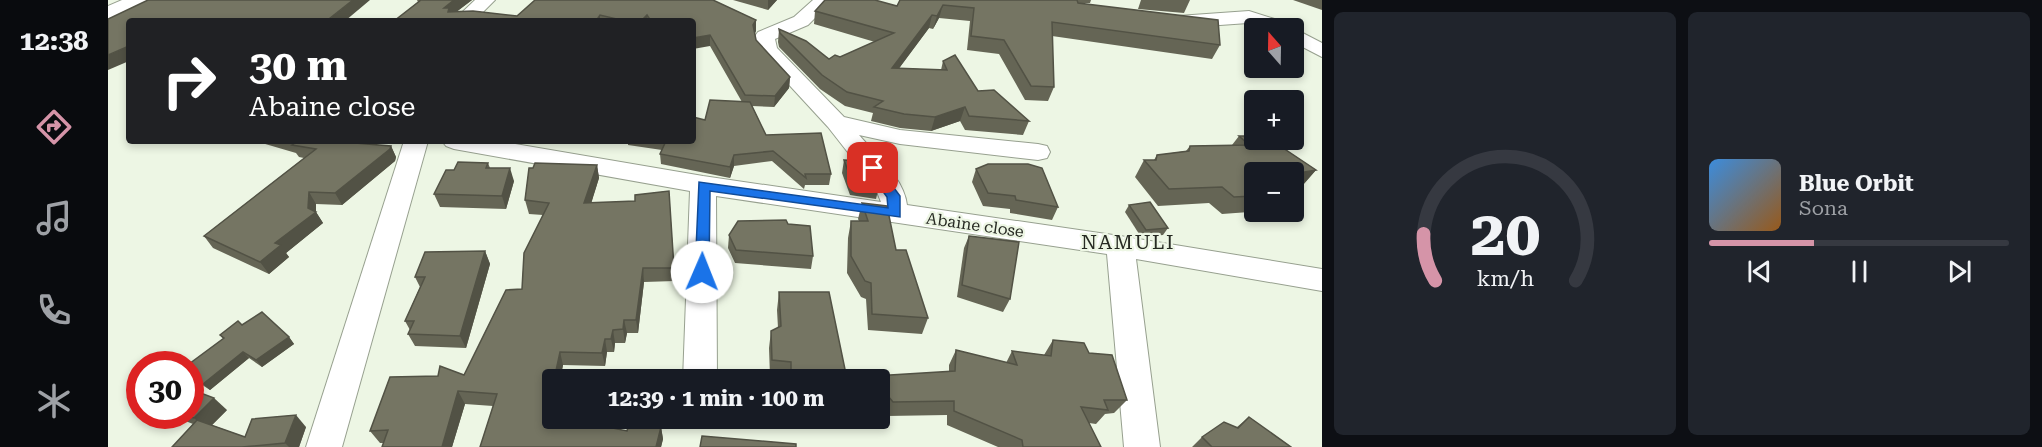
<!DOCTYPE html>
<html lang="en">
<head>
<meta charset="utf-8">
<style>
  body { margin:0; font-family:"Roboto Serif",serif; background:#20242c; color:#f1f3f6; height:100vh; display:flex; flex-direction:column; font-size:22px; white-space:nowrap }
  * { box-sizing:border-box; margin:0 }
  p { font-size:20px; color:#9ea1a6 }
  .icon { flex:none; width:33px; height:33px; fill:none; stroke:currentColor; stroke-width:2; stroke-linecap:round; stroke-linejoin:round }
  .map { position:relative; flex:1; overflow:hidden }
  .panel { display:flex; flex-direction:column; gap:12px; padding:12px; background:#0d0f14; width:720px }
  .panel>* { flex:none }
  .hud { position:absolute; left:18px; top:18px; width:570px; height:126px; border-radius:6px; box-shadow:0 3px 9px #0003; background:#202124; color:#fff; overflow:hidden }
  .needle { width:39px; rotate:340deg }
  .fabs { position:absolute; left:1136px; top:18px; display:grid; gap:12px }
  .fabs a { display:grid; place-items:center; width:60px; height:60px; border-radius:6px; background:#171b24; box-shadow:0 3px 9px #0003; font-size:30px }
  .speed { position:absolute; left:18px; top:351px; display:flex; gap:12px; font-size:30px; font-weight:700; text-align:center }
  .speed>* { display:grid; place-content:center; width:78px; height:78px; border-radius:50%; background:#171b24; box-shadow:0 3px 9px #0003; line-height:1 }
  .speed .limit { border:9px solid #d22; background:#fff; color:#111 }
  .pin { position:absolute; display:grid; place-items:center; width:51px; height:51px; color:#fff; margin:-26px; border-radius:12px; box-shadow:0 3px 9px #0006 }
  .me { position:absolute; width:66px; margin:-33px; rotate:1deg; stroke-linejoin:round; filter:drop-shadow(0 0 4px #0008) }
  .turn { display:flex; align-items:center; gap:21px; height:126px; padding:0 24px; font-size:27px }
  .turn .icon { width:78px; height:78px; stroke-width:2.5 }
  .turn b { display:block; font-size:42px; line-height:51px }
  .panel .card { flex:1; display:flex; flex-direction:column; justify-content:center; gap:9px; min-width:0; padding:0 21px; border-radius:9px; background:#20242c }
  .panel .dial { align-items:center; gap:0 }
  .dial svg { height:156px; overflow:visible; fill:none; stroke:#363941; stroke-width:7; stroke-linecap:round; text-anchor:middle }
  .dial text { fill:#f1f3f6; stroke:none }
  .song { display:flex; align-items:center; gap:18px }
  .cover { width:72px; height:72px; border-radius:9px; background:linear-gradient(135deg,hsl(210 70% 55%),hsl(30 70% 35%)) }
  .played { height:6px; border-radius:3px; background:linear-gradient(90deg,#d594a8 35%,#363941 35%) }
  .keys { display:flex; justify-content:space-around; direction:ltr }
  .panel .tiles { flex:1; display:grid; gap:12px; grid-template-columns:repeat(2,1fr) }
  .trip { position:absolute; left:434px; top:369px; width:348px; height:60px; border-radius:6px; background:#171b24; box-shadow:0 3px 9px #0003; font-weight:700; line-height:60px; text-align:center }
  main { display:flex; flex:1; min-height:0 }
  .tabs { display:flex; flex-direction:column; width:108px; justify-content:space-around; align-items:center; background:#090b0e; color:#9ea1a6 }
  .tabs .icon { width:42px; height:42px }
  .tabs .current { color:#d594a8 }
  .tabs b { font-size:27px; color:#f1f3f6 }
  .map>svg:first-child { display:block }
</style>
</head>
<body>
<main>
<nav class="tabs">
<b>12:38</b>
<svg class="icon current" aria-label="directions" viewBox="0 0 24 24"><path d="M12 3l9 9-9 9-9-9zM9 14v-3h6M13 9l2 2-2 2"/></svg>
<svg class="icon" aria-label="music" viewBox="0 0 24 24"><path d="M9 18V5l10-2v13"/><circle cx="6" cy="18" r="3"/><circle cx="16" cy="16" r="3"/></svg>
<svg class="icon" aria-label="phone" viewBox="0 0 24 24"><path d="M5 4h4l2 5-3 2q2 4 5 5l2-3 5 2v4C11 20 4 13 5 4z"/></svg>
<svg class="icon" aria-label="climate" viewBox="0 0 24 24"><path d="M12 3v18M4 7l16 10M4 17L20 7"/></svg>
</nav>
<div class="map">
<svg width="1214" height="447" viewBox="0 0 1214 447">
  <rect width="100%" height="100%" fill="#edf6e4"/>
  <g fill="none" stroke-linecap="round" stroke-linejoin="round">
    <defs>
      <g id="minor">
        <polygon points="14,0 39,0 36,4 0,19 0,6"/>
        <polygon points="367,0 387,0 366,21 345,21"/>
        <path d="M705,0H725L700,25L667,39L669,48L736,117L792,130L930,144L939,146L942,152L939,158L930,160L792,144L751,135C768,155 796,178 799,205L1012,236L1214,269V291L1028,259L1052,447H1016L999,254L608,196L609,380H575L582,191L346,149L338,146L334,141H390L595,176L773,202L767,187L720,127L649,50L647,36L650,32L686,17Z"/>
        <polygon points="1141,11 1182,24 1185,28 1214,43 1214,57 1185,42 1185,28 1157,28 1140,23 1070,28 1060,22 1070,16"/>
        <polygon points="296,141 320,141 234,447 198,447"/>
      </g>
    </defs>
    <use href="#minor" stroke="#97a08f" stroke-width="2"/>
    <use href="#minor" fill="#fff" fill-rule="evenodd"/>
  </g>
  <g fill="#656555">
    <polygon points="309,0 364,0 348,12 409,16 607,1 648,20 648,31 647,33 648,40 682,77 681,88 666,107 644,106 658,135 723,174 721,185 697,185 696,189 664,161 626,166 622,178 553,164 552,154 554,150 520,145 520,141 585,141 597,120 634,102 602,46 585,21 286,21 310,2"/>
    <polygon points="625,0 669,0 660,10"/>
    <polygon points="792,0 983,0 982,3 970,3 1112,45 1104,59 944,36 946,87 940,101 917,100 891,54 859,50 862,21 831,18 825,29 821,28 791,68 833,70 835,61 870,91 921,121 915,135 857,130 852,121 823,131 792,128 763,121 765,113 737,106 712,89 671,47 670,42 671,29 721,59 732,57 767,42 706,24 707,11 789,6"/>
    <polygon points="1033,0 1082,0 1076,13 1030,9"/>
    <polygon points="1185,0 1214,0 1214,10"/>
    <polygon points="1131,136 1146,136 1146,140 1163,140 1208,170 1194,186 1185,188 1185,172 1146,172 1146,207 1141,212 1114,214 1101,203 1050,206 1027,177 1036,160 1046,160 1049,155 1078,151 1082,146 1124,145"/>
    <polygon points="147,141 261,141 260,144 283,146 288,157 287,161 234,205 208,204 208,212 215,223 178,253 181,257 161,274 105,248 96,236 196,158 191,157 188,153"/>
    <polygon points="736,160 771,186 768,199 742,195 734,173"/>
    <polygon points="380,163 382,168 406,181 398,209 332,207 326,194 346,170"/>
    <polygon points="427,163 489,165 491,178 483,203 527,201 527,195 561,191 567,281 536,282 530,333 519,333 517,343 507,343 506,352 499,352 497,366 455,365 452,380 444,380 444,418 454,418 519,431 522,420 553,427 555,439 553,447 372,447 385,406 357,404 344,447 274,447 276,443 272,443 262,431 282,377 330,376 332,366 356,375 398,290 414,289 416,253 435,215 421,214 417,200 421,168 425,168"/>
    <polygon points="868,169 950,207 944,220 902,213 902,209 875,206 864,182"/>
    <polygon points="754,203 788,250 820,318 814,334 760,330 758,299 753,297 739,273 740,238 743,221 751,221 750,219"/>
    <polygon points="1021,205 1060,228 1055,235 1033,237 1017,212"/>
    <polygon points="621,235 705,256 703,269 627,263 620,248"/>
    <polygon points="861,236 902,299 895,312 849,297 856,248"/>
    <polygon points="377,251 382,264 358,348 307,346 300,334 302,330 297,321 312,287 307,277"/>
    <polygon points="671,292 739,380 681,380 662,376 661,348 663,331 670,328 669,310"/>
    <polygon points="134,325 181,337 186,344 154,367 141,358 102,390 82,377 82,364 115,339 112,335"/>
    <polygon points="945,340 981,353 1019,400 1006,413 997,414 988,424 981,423 993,447 890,447 839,425 839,415 779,416 775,410 771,410 771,380 765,380 766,376 841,372 841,365 848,350 898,363 904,351 936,355"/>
    <polygon points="119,410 104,425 137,437 198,427 191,447 64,447 85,424 65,416 82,416"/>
    <polygon points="1141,417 1183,447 1084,447 1094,437 1129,427"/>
  </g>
  <g fill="#525245">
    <polygon points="245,0 262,0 237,21 222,21 221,19"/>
    <polygon points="346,0 364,0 343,16 336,8"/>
    <polygon points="660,0 669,0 660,10"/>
    <polygon points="835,5 831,18 825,29 829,16"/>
    <polygon points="492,15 492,21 488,21"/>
    <polygon points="539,15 540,21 533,21"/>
    <polygon points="824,15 821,28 781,82 784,68"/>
    <polygon points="648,20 648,31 645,36 645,25"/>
    <polygon points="602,35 602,46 585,49 585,38"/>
    <polygon points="21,46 21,61 0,70 0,55"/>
    <polygon points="682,77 681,88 666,107 667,96"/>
    <polygon points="857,107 852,121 823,131 827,117"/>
    <polygon points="249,141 261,141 259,143 261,147 246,143"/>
    <polygon points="283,146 288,157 287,161 234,205 227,193"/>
    <polygon points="626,155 626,166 622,178 622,167"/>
    <polygon points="489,165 491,178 479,217 476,203"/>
    <polygon points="402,168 406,181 398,209 394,196"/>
    <polygon points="1208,170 1194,186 1185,188 1185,174"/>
    <polygon points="201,192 208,204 208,212 215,223 178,253 181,257 161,274 152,262 167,243 200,208"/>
    <polygon points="377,251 382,264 358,348 352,336"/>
    <polygon points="535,268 536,282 530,333 528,320"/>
    <polygon points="516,320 519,333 517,343 515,329"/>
    <polygon points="505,330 507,343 506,352 503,339"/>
    <polygon points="181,337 186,344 154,367 148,360"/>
    <polygon points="497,339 499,352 497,366 494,353"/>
    <polygon points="135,352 141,358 102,390 95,384"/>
    <polygon points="452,352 455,365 452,380 446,380"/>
    <polygon points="444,388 444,418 438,416"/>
    <polygon points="350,391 357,404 344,447 334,447"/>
    <polygon points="106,398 119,410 99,430 86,418"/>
    <polygon points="188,415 198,427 191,447 181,447 177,443"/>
    <polygon points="553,427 555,439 553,447 548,447"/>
  </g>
  <g fill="#757563" stroke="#525245" stroke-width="1.5">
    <polygon points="40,0 245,0 221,19 228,21 21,21 21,46 0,55 0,19"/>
    <polygon points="313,0 346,0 336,8 341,8 340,12 365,11 409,16 427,0 605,0 648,20 645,25 648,40 682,77 667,96 637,95 602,35 585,38 585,21 543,21 539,15 533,21 517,21 492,15 488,21 460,21 453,19 452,21 286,21"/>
    <polygon points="717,0 767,0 789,6 792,0 969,0 970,3 1110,20 1112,45 944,22 946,87 923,86 896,40 863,36 866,8 835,5 829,16 824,15 784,68 839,70 835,61 847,55 870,91 886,90 921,121 861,116 857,107 827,117 796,114 766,107 775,101 739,92 714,75 672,33 671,29 698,41 721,59 727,55 732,57 786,33 707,11"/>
    <polygon points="602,100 642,102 658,135 713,133 723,174 697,174 698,178 665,151 626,155 622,167 552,154 558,141 585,141 585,117 597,120"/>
    <polygon points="1131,136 1146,136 1146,140 1163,140 1208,170 1185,174 1185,172 1146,172 1146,181 1141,182 1146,187 1146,196 1126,197 1114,187 1061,189 1036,160 1048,160 1049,155 1081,151 1082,146 1141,145"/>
    <polygon points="180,141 249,141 246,143 283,146 282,149 227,193 201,192 200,208 208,212 167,243 173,245 152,262 96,236 208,149 184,145 187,143"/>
    <polygon points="736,160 757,161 766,173 771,186 744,182"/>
    <polygon points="350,162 380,163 378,168 402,168 394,196 326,194 338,170 346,170"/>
    <polygon points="427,163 489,165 476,203 527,201 527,195 561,191 566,268 535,268 528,320 516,320 515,329 505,330 503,339 497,339 494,353 452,352 446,380 444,380 444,388 438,416 444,417 444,418 454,418 519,431 522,420 553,427 548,447 372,447 389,394 350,391 334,447 274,447 280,430 262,431 282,377 330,376 332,366 356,375 398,290 414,289 416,253 441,203 417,200 421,168 425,168"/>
    <polygon points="880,164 920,164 934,168 950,207 908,200 907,196 880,193 868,169"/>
    <polygon points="1042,202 1060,228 1038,230 1021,205"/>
    <polygon points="754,203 779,206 788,250 798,250 820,318 764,314 763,283 757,281 743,256 743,221 760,221"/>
    <polygon points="678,220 680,224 702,226 705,256 628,250 621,235 630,221"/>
    <polygon points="861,236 911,242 902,299 854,285"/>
    <polygon points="377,251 352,336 300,334 306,321 297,321 317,277 307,277 317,252"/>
    <polygon points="671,292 721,292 739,379 683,376 683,362 664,360 663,331 673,326"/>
    <polygon points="154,312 181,337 148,360 135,352 95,384 82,375 82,364 81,364 116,338 112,335 130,321 134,325"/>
    <polygon points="945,340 976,343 981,353 1004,355 1019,400 996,400 1000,410 973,407 993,447 915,447 914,440 846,411 846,401 785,402 780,396 771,395 771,380 766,380 766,376 847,371 848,350 909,365 904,351 943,356"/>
    <polygon points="82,389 106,398 86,418 79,416 82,416"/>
    <polygon points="188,415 177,443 134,447 64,447 89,420 137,437 144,419"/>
    <polygon points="1141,417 1183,447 1104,447 1094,437 1116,422 1130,428"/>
    <polygon points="594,436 688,444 688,447 592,447"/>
  </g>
  <polygon fill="#1a73e8" stroke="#114b97" stroke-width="1.5" points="765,163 769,165 792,196 792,217 602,191 601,272 599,276 589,276 587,272 591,182 780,208 779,197 758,168"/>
  <g text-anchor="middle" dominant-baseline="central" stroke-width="4.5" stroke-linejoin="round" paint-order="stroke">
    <g font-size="16" fill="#272a23" stroke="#edf6e4">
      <text transform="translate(867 225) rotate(8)">Abaine close</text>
    </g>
    <g font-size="20" letter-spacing="1.5" fill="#272a23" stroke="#edf6e4">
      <text x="1020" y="242">NAMULI</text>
    </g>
  </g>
</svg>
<div class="fabs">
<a><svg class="needle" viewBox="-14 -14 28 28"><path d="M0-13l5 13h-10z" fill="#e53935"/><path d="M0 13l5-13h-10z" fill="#9ea1a6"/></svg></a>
<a>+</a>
<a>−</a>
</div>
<div class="speed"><div class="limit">30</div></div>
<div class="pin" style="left:765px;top:168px;background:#d93025"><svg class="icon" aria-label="arrive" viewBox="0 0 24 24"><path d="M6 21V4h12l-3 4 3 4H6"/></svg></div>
<svg class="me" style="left:594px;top:272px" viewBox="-20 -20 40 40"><circle r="19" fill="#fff"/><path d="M0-13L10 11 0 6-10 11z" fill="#1a73e8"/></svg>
<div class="trip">12:39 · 1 min · 100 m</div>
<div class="hud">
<div class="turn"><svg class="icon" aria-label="right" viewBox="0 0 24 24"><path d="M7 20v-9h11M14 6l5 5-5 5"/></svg><div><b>30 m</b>Abaine close</div></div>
</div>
</div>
<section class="panel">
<div class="tiles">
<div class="card dial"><svg viewBox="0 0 100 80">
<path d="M14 69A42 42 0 1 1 86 69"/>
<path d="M14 69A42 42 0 0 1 8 45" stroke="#d594a8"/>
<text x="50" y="56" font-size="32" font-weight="700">20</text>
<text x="50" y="72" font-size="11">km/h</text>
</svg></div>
<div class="card">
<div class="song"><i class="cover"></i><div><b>Blue Orbit</b><p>Sona</p></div></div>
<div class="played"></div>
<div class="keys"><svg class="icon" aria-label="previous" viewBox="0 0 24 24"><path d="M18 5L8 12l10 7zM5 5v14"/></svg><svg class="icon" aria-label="pause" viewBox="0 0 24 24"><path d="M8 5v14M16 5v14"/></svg><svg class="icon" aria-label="next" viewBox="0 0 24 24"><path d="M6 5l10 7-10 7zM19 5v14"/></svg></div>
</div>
</div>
</section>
</main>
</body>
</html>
